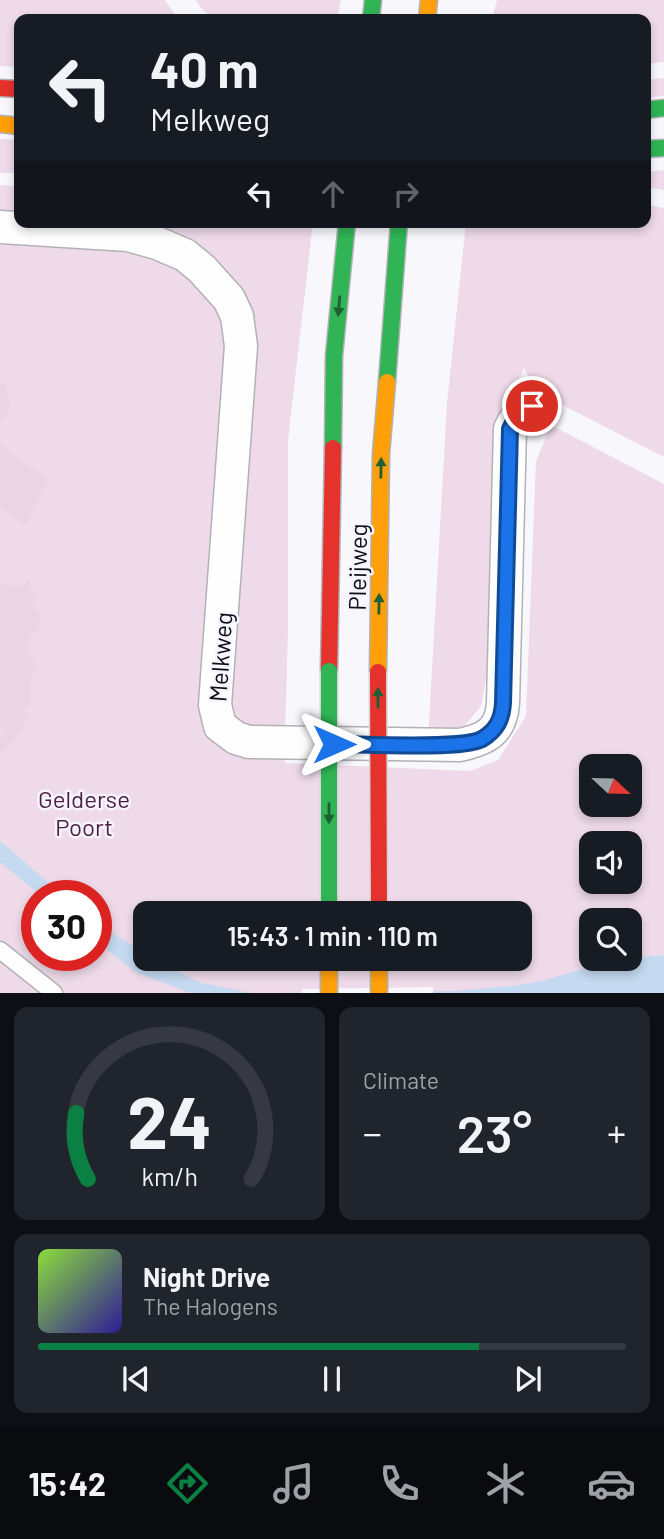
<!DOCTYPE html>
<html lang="en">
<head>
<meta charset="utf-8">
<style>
  body { margin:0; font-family:Barlow,sans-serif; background:#20242c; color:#f1f3f6; height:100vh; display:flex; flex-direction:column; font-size:26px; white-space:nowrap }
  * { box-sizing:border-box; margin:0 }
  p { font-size:23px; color:#9ea1a6 }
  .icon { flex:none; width:38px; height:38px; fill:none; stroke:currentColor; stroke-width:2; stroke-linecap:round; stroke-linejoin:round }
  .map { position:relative; height:993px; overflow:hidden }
  .sheet { display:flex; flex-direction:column; gap:14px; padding:14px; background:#0d0f14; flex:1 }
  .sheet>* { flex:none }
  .hud { position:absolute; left:14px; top:14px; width:637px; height:214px; border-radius:14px; box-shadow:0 4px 10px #0003; background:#171b24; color:#f1f3f6; overflow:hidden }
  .needle { width:46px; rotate:112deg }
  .buttons { position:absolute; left:579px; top:754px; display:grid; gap:14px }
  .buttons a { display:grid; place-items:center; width:63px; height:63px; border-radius:14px; background:#171b24; box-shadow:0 4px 10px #0003; font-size:35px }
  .speed { position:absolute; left:21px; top:880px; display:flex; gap:14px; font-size:35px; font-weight:700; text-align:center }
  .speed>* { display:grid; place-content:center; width:91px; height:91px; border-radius:50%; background:#171b24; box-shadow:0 4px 10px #0003; line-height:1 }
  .speed .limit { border:10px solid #d22; background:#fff; color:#111 }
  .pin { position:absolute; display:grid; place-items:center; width:60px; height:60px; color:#fff; margin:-30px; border:4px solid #fff; border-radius:50%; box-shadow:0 2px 7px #0007 }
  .me { position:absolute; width:77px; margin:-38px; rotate:90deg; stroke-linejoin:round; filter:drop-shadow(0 0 5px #0008) }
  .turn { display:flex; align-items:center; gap:24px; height:147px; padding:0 21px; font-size:32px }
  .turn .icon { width:91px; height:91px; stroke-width:2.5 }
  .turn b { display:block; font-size:49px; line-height:60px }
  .lanes { display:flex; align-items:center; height:66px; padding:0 21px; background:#0003; justify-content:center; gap:35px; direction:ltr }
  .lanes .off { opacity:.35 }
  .big { font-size:52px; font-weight:600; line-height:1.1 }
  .sheet .tile { flex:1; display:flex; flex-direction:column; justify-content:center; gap:10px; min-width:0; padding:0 24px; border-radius:14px; background:#20242c }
  .sheet .dial { align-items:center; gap:0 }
  .dial svg { height:182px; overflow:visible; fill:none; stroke:#363941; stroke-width:7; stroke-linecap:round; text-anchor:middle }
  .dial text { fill:#f1f3f6; stroke:none }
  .song { display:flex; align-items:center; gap:21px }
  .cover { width:84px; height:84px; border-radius:10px; background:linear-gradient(135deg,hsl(90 70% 55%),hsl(250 70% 35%)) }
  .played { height:7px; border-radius:4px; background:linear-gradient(90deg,#0b8043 75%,#363941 75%) }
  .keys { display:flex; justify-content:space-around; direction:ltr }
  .heat { display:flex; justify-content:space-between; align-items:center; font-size:38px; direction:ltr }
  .sheet .tiles { flex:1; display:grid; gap:14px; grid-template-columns:1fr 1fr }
  .tile:last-child { grid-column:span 2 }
  .trip { position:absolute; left:133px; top:901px; width:399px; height:70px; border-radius:14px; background:#171b24; box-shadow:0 4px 10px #0003; font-weight:600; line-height:70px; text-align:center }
  .menu { display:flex; height:112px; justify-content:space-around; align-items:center; background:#090b0e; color:#9ea1a6 }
  .menu .icon { width:49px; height:49px }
  .menu .active { color:#0b8043 }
  .menu b { font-size:32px; color:#f1f3f6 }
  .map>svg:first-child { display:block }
</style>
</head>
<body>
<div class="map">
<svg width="664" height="993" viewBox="0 0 664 993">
  <rect width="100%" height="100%" fill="#f7f7fc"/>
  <g fill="#eedae9" fill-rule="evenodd">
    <polygon points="0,0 165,0 178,19 19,19 19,67 0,66"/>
    <polygon points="196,0 341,0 337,19 214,19 202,9"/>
    <polygon points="497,0 664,0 664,62 646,64 646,19 492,19"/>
    <polygon points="664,78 664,96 646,98 646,80"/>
    <polygon points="0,139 19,140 19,173 0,173"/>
    <polygon points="664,170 664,190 646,187 646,172"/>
    <polygon points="0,185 19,186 19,221 0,220"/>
    <polygon points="646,205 664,208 664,457 535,391 524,368 497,433 488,669 481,706 462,729 428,740 447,404 466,222 646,222"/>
    <polygon points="46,222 313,222 288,440 288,628 285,739 230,727 236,497 222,276"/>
    <path d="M0,236L104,243L162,257L192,278L210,300L221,321L228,345L201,702L285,753V763L470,771L498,760L526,716L536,461L551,425L664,484V955L630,958V920H592V959H620L582,969L664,993H0ZM592,766H630V805H592ZM592,844H630V882H592ZM37,896H96V956H37ZM145,914H520V959H145Z"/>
  </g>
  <g fill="#e9d5e4">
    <polygon points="0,381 4,384 11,408 0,423"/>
    <polygon points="0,443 16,458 49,479 26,525 0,508"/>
    <polygon points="29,580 30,584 28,590 35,593 36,601 29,605 39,612 41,621 36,622 40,630 28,632 32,637 30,642 24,642 28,647 28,654 38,666 30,680 31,704 24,708 28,717 21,731 0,755 0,739 5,729 0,724 0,585 5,582 11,587 20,587"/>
  </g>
  <g fill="#c5daf0">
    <polygon points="0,841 64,896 41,896 0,862"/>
    <polygon points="96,923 145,953 145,959 156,959 198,982 251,993 191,993 135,972 96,941"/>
    <polygon points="664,955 664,993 279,993 455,991 511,986 542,981 615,959"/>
  </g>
  <polygon fill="#f7f7fc" points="433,987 433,993 302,993 302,989"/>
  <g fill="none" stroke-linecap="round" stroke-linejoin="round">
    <defs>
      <polyline id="lane" points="0,950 54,993"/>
      <path id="street" d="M0,227L128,235L157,243L185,255L202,269L229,299L237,316L241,346L215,705L220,726L236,738L249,742L460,745C486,739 501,732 503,703L510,429C516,416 523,407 539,406"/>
      <g id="fast">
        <polyline points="371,19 373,0"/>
        <polyline points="646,110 664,108"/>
        <polyline points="646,149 664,148"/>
        <polyline points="387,382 399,222"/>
        <polyline points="333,448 334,356 347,222"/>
      </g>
      <g id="slow">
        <polyline points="427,19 429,0"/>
        <polyline points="0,124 19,126"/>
        <polyline points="378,672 381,454 387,382"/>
        <polyline points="329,959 329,993"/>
        <polyline points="379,959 379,993"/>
      </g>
      <g id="jam">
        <polyline points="0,88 19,89"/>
        <polyline points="329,671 333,448"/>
      </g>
    </defs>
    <use href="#lane" stroke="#b2b1b6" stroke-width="19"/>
    <use href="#street" stroke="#b2b1b6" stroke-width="35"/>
    <use href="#fast" stroke="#b2b1b6" stroke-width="19"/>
    <use href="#slow" stroke="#b2b1b6" stroke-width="19"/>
    <use href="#jam" stroke="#b2b1b6" stroke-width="19"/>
    <use href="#lane" stroke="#fefeff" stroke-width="16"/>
    <use href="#street" stroke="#fefeff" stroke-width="32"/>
    <use href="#fast" stroke="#30b455" stroke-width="16"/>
    <use href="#slow" stroke="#ff9f0a" stroke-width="16"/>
    <use href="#jam" stroke="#e5322d" stroke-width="16"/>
    <defs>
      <polyline id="fast-bridge" points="329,671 329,914"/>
      <polyline id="jam-bridge" points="378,672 379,914"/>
    </defs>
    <use href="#fast-bridge" stroke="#d5d5d8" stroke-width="19" stroke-linecap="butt"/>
    <use href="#jam-bridge" stroke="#d5d5d8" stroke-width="19" stroke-linecap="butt"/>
    <use href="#fast-bridge" stroke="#30b455" stroke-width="16"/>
    <use href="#jam-bridge" stroke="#e5322d" stroke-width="16"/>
  </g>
  <defs><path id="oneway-solid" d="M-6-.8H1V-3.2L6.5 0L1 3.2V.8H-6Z" transform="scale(1.75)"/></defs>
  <g fill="#1e6032">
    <use href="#oneway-solid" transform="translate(339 306) rotate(95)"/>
    <use href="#oneway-solid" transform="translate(381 468) rotate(-89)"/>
    <use href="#oneway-solid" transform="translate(379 604) rotate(-89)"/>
    <use href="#oneway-solid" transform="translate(378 698) rotate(-90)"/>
    <use href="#oneway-solid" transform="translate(329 813) rotate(90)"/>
  </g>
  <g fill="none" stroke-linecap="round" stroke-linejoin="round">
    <defs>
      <path id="route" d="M334,744C362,744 462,750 482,739C497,730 502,719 503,703L510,429L516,417L532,406"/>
    </defs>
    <use href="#route" stroke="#114b97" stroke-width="18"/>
    <use href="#route" stroke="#1a73e8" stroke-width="12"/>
  </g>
  <g text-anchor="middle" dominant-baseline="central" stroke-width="5" stroke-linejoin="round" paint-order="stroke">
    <g font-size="24" fill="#0d0c10" stroke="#f5f4ff">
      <text transform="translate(357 567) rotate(-89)">Pleijweg</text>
      <text transform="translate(220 657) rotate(-86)">Melkweg</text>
    </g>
    <g font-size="24" fill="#4e2143" stroke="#f5f4ff">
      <text x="84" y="798">Gelderse<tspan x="84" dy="28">Poort</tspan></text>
    </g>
  </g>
</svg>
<div class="buttons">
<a><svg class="needle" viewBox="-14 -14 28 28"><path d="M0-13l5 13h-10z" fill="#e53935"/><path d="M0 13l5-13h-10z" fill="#9ea1a6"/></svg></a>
<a><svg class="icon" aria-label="sound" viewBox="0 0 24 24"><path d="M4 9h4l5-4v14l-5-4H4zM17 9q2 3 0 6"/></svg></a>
<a><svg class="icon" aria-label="search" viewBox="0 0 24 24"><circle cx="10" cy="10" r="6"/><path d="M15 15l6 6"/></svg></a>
</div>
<div class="speed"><div class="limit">30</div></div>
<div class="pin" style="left:532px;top:406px;background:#d93025"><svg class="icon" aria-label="arrive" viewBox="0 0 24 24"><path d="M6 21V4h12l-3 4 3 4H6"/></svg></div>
<svg class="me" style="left:334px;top:744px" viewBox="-20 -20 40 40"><path d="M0-17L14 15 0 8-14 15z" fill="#1a73e8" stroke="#fff" stroke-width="4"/></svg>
<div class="trip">15:43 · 1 min · 110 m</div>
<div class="hud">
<div class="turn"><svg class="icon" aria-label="left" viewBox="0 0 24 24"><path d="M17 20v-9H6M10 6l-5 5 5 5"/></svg><div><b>40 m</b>Melkweg</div></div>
<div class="lanes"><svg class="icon" aria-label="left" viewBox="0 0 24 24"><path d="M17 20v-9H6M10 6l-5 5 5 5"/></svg><svg class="icon off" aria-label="ahead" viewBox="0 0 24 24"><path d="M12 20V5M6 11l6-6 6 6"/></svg><svg class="icon off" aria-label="right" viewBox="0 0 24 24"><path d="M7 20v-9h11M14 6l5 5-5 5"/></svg></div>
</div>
</div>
<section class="sheet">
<div class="tiles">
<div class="tile dial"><svg viewBox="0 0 100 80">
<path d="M14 69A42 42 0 1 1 86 69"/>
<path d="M14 69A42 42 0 0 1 9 40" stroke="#0b8043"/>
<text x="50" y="56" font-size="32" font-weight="700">24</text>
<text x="50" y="72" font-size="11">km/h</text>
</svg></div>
<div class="tile"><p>Climate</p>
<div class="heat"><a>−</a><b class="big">23°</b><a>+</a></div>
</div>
<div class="tile">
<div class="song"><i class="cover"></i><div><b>Night Drive</b><p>The Halogens</p></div></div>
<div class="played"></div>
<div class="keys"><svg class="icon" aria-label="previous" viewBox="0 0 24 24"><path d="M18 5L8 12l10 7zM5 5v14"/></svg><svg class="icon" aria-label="pause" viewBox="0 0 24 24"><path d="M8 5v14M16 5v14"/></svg><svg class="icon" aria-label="next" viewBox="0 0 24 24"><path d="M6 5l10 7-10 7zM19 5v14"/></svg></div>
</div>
</div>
</section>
<nav class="menu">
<b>15:42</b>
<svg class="icon active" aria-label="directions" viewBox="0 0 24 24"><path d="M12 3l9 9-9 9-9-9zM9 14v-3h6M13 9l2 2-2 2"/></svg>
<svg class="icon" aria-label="music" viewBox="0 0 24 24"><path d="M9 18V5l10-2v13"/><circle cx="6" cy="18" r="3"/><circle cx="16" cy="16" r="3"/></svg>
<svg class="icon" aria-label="phone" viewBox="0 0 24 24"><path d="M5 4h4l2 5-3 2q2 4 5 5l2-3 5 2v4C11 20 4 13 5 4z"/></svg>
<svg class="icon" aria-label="climate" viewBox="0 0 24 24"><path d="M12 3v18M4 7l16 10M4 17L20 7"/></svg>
<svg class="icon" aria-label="car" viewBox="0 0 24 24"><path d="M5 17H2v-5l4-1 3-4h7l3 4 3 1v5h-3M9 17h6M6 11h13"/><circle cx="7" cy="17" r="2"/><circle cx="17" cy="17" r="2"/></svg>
</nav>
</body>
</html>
